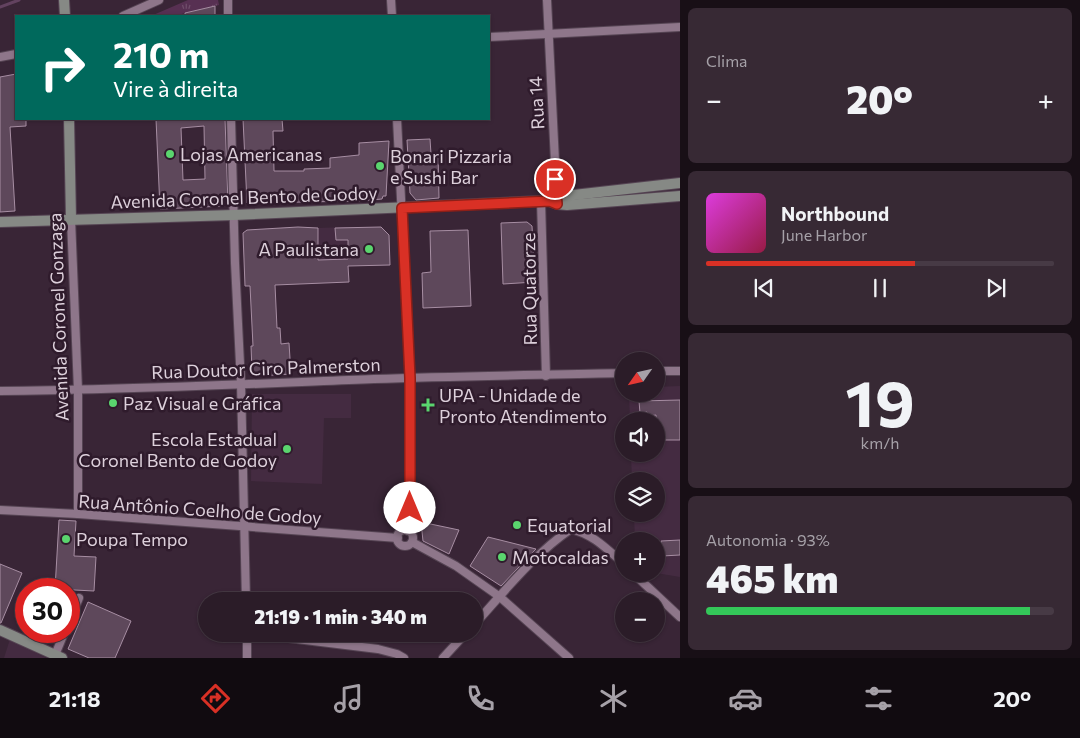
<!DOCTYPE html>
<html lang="pt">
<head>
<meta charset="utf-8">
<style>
  body { margin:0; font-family:Commissioner,sans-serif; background:#372934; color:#f1f3f6; height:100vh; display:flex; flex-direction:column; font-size:19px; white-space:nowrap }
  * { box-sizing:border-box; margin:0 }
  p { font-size:16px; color:#a6a1a8 }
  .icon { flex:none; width:28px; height:28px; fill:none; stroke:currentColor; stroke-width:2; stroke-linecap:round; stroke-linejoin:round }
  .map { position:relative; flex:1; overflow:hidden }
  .sheet { display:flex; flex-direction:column; gap:8px; padding:8px; background:#180f16; width:400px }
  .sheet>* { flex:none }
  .hud { position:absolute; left:15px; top:15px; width:475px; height:105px; border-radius:0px; box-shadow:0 1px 4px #0004,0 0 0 1px #473a45; background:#00695c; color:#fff; overflow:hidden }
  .needle { width:32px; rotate:236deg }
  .fabs { position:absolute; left:615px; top:352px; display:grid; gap:10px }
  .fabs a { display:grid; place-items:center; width:50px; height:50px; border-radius:50%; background:#2b1c28; box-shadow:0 1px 4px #0004,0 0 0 1px #473a45; font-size:25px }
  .speed { position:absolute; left:15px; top:578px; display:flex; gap:10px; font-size:25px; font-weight:700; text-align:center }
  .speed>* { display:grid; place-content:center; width:65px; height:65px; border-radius:50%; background:#2b1c28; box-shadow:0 1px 4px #0004,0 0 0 1px #473a45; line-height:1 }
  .speed .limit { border:8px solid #d22; background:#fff; color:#111 }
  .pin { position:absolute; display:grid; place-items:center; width:42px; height:42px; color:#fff; margin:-21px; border:2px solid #fff; border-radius:50%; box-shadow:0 1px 5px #0007 }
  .me { position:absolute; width:55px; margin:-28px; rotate:0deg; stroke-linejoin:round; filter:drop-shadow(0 0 4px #0008) }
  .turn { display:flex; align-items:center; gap:18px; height:105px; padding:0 15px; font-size:22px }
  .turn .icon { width:65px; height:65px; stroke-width:2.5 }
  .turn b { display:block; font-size:35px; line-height:42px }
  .big { font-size:38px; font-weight:800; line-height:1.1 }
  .sheet .widget { flex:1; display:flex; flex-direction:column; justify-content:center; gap:8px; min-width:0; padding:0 18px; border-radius:8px; background:#372934 }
  .sheet .dial { align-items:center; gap:0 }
  .dial b { font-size:65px; line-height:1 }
  .song { display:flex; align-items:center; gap:15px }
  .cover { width:60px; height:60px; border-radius:8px; background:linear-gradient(135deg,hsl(300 70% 55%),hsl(340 70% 35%)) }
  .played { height:5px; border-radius:2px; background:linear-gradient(90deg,#d93025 60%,#473a45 60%) }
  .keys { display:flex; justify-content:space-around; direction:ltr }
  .heat { display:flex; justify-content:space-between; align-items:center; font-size:28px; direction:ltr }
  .charge { height:8px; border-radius:4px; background:linear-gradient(90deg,#34c759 93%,#473a45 0) }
  .trip { position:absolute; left:198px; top:592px; width:285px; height:50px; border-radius:25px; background:#2b1c28; box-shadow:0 1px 4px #0004,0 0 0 1px #473a45; font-weight:800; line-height:50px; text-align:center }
  .tab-bar { display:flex; height:80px; justify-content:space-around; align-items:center; background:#110b10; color:#a6a1a8 }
  .tab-bar .icon { width:35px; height:35px }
  .tab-bar .selected { color:#d93025 }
  .tab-bar b { font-size:22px; color:#f1f3f6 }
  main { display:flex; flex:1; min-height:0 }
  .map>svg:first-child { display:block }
</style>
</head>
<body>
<main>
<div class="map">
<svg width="680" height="658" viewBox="0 0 680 658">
  <defs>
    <pattern id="grass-tufts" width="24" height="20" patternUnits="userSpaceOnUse" patternTransform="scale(1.25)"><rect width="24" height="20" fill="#573052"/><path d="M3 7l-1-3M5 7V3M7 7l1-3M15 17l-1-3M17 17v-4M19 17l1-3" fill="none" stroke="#6f4d6a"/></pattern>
  </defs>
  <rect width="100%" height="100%" fill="#392536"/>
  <g fill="#442b41">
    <polygon points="347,227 349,282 319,283 318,228"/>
    <polygon points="680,386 680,577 656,573 656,541 635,541 634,514 656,514 656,481 632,481 631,454 656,454 656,421 630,421 629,394 656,394 656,387"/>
    <polygon points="252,394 351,394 351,418 324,418 322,484 251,481"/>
    <polygon points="10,639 46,658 4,658"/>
  </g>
  <polygon fill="url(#grass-tufts)" points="188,0 218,0 219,5 173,16 151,16"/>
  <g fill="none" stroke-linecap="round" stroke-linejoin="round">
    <polyline stroke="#62425f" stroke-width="3" points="0,7 19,0"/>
  </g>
  <g fill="#5e485b" stroke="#a78ea3" fill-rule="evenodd">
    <polygon points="215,6 215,16 185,16 185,13"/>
    <polygon points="16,74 16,119 26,119 26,126 10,127 15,211 0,212 0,77"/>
    <path d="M156,119H225L228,203L224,206L160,209ZM204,126L205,179L183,180L181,128Z"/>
    <polygon points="243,119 282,119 283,131 273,131 274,171 304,171 304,169 330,168 330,158 359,155 359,143 389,141 386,196 383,196 382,199 360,201 247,203"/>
    <polygon points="430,139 431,154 438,153 439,198 416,200 410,193 407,140"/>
    <polygon points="527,222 532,226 535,282 503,284 501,223"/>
    <polygon points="298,227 318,228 318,260 348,259 348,240 336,240 335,228 381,227 389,235 390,265 348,266 349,282 275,285 277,328 280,328 281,344 289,343 291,374 257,376 252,371 251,346 253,346 250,286 245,286 243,233 247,230"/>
    <polygon points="468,230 471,306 423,308 422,273 431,272 430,231"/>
    <polygon points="680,400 680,440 656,440 656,415 648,416 647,412 640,413 639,401"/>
    <polygon points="59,520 76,521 74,556 96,557 94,591 55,589"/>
    <polygon points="421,522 459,530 449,554 423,541"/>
    <polygon points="488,537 536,549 501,586 470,566"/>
    <polygon points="680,540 680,555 662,556 661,541"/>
    <polygon points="0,564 22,573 1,623 0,623"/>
    <polygon points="88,602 131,621 115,658 89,658 68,649"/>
  </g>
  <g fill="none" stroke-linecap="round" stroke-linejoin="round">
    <defs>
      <g id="street">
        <polyline points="228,0 228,16"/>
        <polyline points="391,0 392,16"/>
        <polyline points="547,0 557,202"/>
        <polyline points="123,16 159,0"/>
        <polyline points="489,37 680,27"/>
        <polyline points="0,57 16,54"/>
        <polyline points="231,119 235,263 241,384 246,601"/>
        <polyline points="397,119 410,378 411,495 408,531"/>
        <polyline points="541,201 546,376"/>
        <polyline points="71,219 78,390 78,514"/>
        <polyline points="656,371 680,371"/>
        <path d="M0,391C125,390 250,384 374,379C457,376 541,375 624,373"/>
        <polyline points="0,510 78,514 398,538"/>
        <circle cx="405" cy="538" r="8"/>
        <polyline points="412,542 456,566 500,597 569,658"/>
        <polyline points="634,574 680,617"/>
        <polyline points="69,623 79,598"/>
        <path d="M474,625C503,593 535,553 571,529C593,534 607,549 624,564"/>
        <polyline points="247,634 247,658"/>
        <polyline points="256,634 378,649 397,654 404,658"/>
        <polyline points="55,655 65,631"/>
        <polyline points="443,658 465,634"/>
      </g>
      <g id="secondary">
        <polyline points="64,0 65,16"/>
        <polyline points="69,119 71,219"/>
        <polyline points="549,201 557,204 567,205 680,196"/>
        <polyline points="0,222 234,215 541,201 549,201 556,197 680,183"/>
        <polyline points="0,630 62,658"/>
      </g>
    </defs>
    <use href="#street" stroke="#554453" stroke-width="10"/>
    <use href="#secondary" stroke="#554453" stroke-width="12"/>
    <use href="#street" stroke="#8e768a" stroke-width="8"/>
    <use href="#secondary" stroke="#868985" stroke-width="10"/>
  </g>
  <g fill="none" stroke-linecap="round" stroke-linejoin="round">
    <defs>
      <polyline id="route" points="410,508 410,378 402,208 550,201 557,204 555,179"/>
    </defs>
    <use href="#route" stroke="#8d1f18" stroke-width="12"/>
    <use href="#route" stroke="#d93025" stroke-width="9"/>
  </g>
  <g fill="#5ad56e" stroke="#2f1b2c" stroke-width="2">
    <circle cx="170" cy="154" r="5"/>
    <circle cx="380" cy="166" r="5"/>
    <circle cx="369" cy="249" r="5"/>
    <circle cx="113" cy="403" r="5"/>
    <path d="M425.5 397.5h5v5h5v5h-5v5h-5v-5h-5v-5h5z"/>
    <circle cx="287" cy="449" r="5"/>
    <circle cx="517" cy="525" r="5"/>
    <circle cx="66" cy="539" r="5"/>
    <circle cx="502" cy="557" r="5"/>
  </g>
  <g text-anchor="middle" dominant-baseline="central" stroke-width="5" stroke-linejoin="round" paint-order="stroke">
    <g font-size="18" fill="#ddd0db" stroke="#2f1b2c">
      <text transform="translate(536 103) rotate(-93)">Rua 14</text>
      <text transform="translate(244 197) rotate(-2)">Avenida Coronel Bento de Godoy</text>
      <text transform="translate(529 289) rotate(-91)">Rua Quatorze</text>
      <text transform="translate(58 317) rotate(-92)">Avenida Coronel Gonzaga</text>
      <text transform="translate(266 368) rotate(-2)">Rua Doutor Ciro Palmerston</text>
      <text transform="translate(200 509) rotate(4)">Rua Antônio Coelho de Godoy</text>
    </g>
    <g font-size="18" fill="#ddd0db" stroke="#2f1b2c" text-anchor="start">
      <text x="180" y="154">Lojas Americanas</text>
      <text x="390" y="156">Bonari Pizzaria<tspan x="390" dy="21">e Sushi Bar</tspan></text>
      <text x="359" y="249" text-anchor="end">A Paulistana</text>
      <text x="439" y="395">UPA - Unidade de<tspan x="439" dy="21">Pronto Atendimento</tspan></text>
      <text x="123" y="403">Paz Visual e Gráfica</text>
      <text x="277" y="439" text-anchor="end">Escola Estadual<tspan x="277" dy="21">Coronel Bento de Godoy</tspan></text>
      <text x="527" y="525">Equatorial</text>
      <text x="76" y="539">Poupa Tempo</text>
      <text x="512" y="557">Motocaldas</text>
    </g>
  </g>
</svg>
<div class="fabs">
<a><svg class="needle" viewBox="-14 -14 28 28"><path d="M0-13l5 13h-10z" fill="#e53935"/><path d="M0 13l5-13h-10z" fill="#a6a1a8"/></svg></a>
<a><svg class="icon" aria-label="sound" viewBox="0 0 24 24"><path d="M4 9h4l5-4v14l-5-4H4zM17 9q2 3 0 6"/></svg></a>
<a><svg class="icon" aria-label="layers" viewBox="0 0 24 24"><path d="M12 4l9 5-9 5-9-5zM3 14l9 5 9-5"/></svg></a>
<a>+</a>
<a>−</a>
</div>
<div class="speed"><div class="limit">30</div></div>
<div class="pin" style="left:555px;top:179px;background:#d93025"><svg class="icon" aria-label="arrive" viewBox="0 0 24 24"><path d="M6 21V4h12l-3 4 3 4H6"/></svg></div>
<svg class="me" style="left:410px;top:508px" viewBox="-20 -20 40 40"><circle r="19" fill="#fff"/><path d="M0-13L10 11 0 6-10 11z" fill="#d93025"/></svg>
<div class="trip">21:19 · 1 min · 340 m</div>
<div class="hud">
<div class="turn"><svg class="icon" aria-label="right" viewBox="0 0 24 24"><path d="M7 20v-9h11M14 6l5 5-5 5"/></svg><div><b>210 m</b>Vire à direita</div></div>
</div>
</div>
<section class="sheet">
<div class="widget"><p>Clima</p>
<div class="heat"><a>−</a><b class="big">20°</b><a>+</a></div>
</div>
<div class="widget">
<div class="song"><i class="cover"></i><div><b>Northbound</b><p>June Harbor</p></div></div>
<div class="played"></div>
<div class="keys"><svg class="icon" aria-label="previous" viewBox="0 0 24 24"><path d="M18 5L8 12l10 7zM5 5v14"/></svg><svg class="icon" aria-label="pause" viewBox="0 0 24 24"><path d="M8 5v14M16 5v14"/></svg><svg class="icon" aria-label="next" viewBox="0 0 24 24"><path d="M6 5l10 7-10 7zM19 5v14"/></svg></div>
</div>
<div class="widget dial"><b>19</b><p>km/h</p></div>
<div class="widget"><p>Autonomia · 93%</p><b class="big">465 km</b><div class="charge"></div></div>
</section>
</main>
<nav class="tab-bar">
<b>21:18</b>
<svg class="icon selected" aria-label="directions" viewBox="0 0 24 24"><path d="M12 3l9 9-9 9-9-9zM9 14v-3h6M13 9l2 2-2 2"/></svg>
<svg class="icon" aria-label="music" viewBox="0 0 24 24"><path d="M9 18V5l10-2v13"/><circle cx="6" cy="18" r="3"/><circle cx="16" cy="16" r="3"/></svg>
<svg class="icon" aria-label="phone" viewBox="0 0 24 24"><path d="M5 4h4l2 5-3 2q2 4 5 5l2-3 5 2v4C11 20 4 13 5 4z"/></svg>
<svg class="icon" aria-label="climate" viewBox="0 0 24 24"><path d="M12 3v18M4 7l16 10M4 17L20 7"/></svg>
<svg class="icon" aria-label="car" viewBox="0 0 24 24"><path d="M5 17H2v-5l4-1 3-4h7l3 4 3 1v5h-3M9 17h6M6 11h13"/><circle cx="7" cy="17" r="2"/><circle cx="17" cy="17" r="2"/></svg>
<svg class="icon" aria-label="filters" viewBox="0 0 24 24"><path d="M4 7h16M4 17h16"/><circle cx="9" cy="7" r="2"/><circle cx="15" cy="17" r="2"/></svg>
<b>20°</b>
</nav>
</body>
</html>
